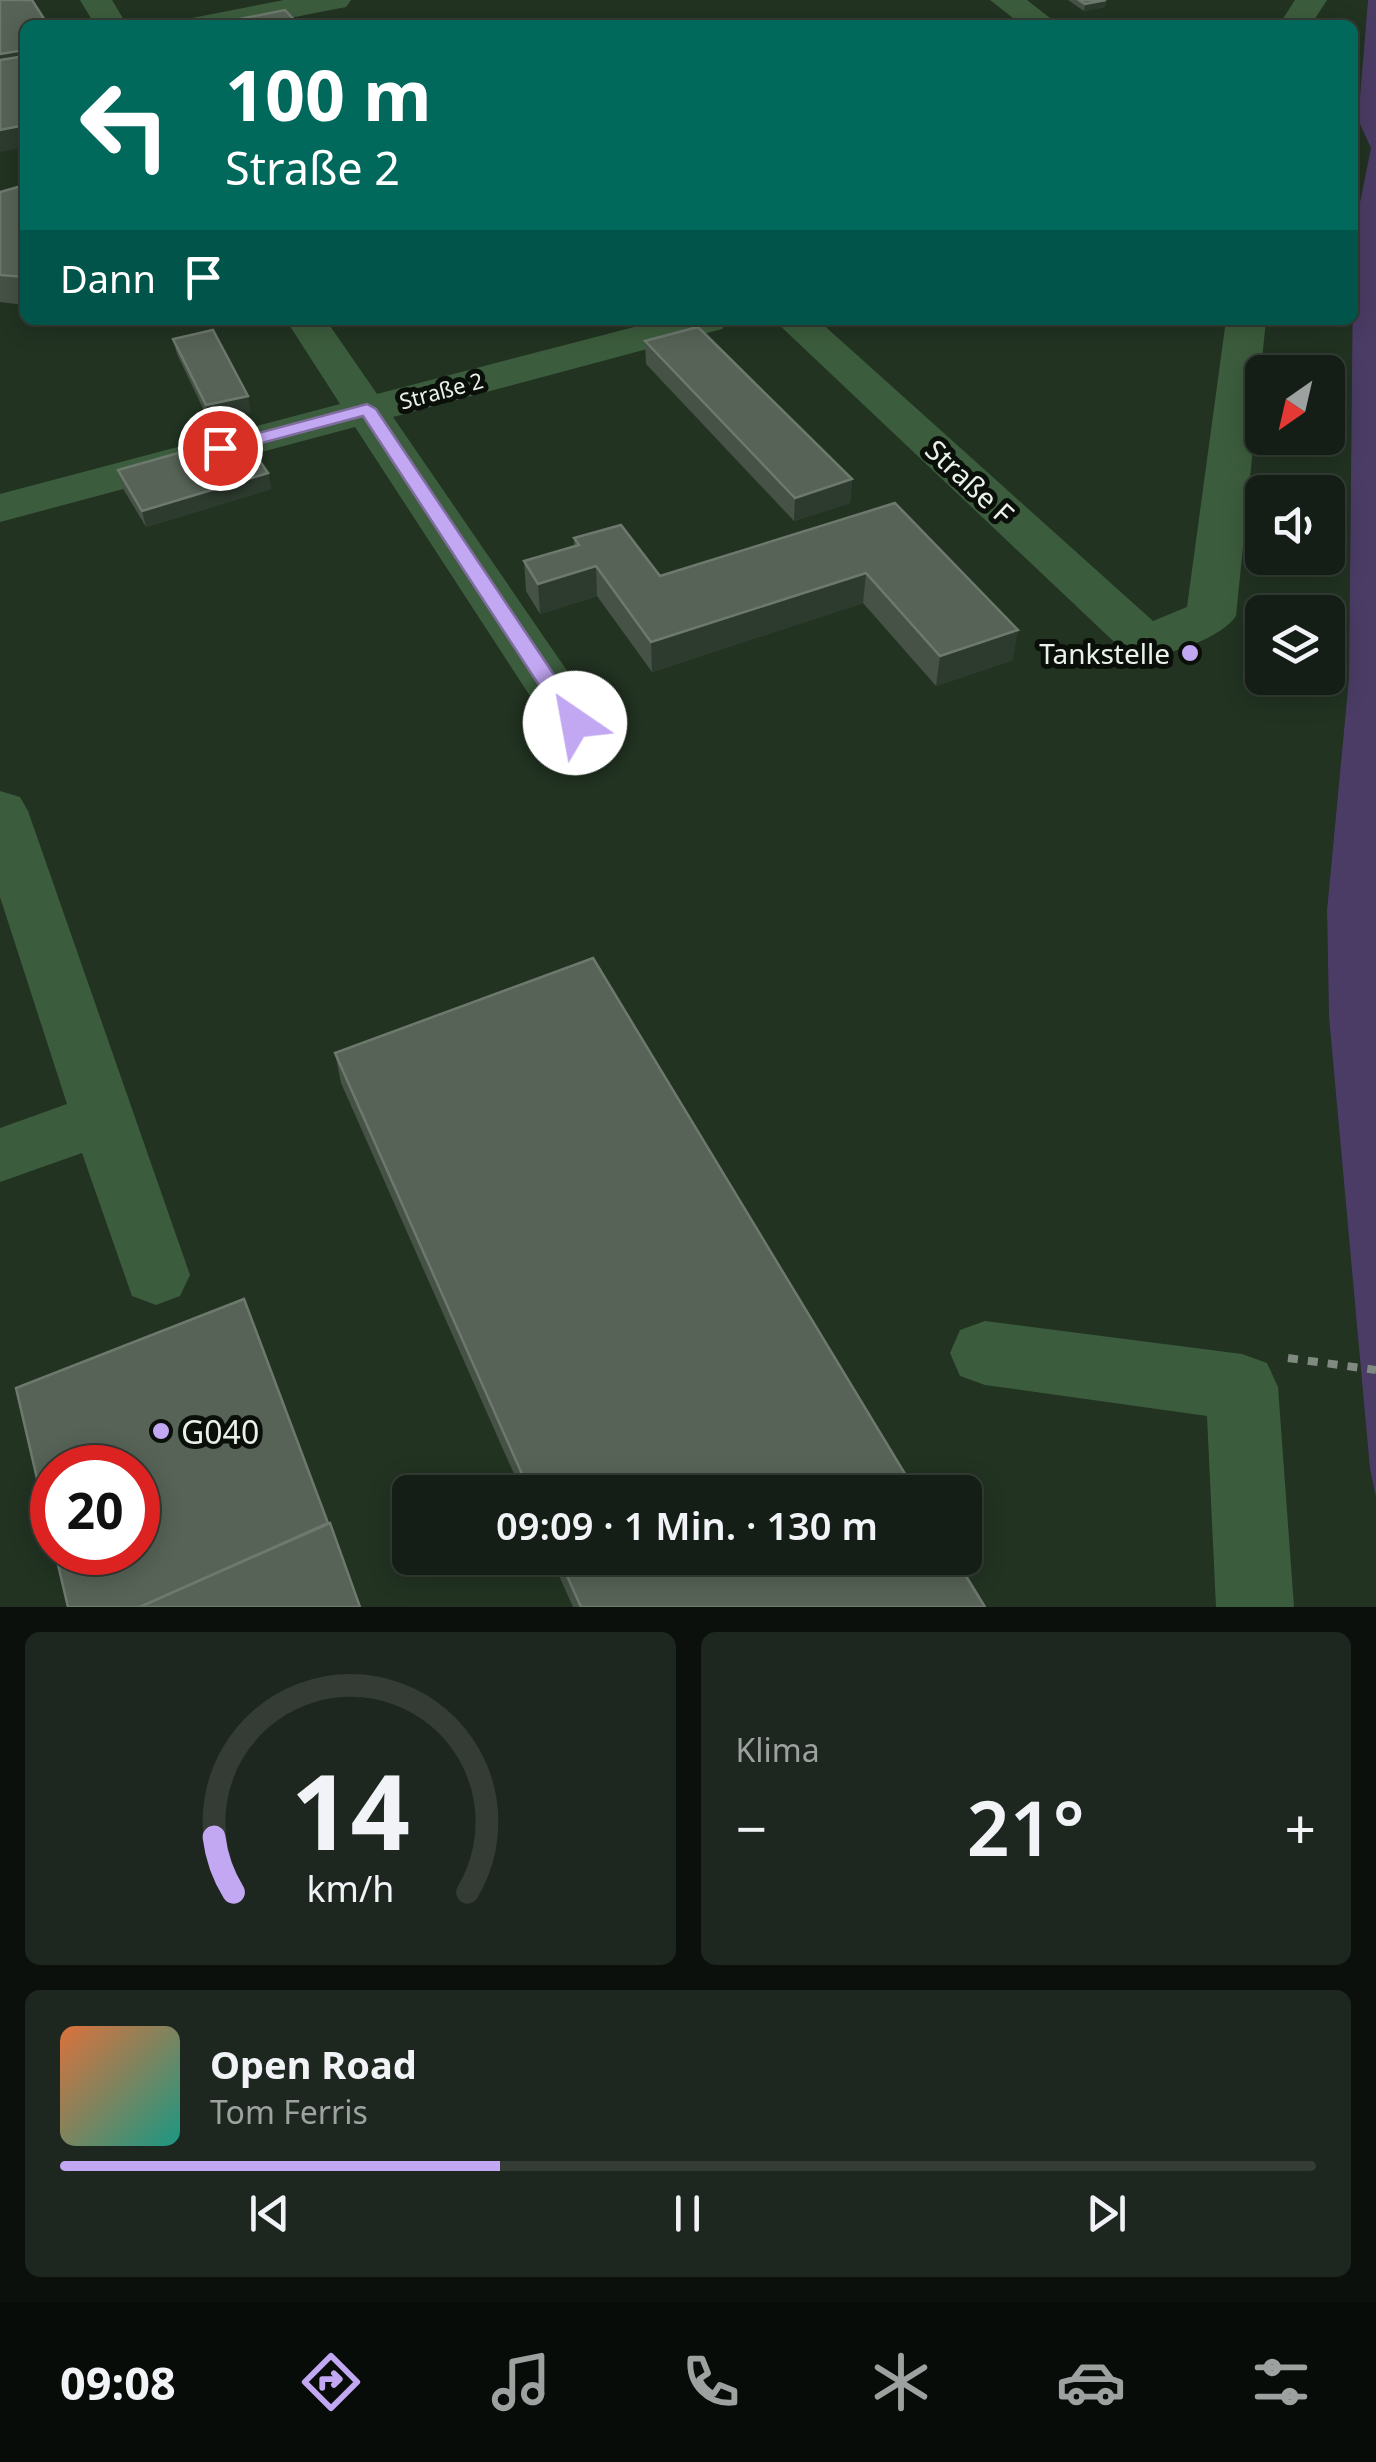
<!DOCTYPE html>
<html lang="de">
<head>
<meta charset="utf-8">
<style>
  body { margin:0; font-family:"Noto Sans",sans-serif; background:#1e271f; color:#f1f3f6; height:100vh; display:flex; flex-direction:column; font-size:38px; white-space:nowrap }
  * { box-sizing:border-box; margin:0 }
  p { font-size:32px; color:#9da2a1 }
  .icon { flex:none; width:55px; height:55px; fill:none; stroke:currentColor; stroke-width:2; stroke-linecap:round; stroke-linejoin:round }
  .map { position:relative; height:1607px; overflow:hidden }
  .sheet { display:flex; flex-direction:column; gap:25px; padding:25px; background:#0c100c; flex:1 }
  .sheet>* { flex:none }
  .hud { position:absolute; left:20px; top:20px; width:1338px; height:305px; border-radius:15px; box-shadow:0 5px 25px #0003,0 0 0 2px #343c35; background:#00695c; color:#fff; overflow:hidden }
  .needle { width:65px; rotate:214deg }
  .controls { position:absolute; left:1245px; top:355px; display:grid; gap:20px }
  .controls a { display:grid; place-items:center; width:100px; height:100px; border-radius:15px; background:#151e16; box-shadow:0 5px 25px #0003,0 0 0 2px #343c35; font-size:50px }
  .speed { position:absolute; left:30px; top:1445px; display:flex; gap:20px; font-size:50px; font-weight:700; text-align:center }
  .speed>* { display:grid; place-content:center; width:130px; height:130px; border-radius:50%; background:#151e16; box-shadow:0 5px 25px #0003,0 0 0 2px #343c35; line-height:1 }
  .speed .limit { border:15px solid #d22; background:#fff; color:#111 }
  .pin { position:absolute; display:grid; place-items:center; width:85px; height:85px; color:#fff; margin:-42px; border:5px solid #fff; border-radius:50%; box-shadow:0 2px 10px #0007 }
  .me { position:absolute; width:110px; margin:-55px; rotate:327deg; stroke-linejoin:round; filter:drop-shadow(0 0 8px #0008) }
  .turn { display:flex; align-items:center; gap:35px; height:210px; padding:0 40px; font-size:45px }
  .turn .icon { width:130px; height:130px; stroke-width:2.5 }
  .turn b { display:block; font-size:70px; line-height:85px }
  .then { display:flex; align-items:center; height:95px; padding:0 40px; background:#0003; gap:20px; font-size:38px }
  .big { font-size:75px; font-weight:600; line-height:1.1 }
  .sheet .card { flex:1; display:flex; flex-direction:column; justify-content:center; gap:15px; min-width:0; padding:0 35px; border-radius:15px; background:#1e271f }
  .sheet .dial { align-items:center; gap:0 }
  .dial svg { height:260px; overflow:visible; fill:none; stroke:#343c35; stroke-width:7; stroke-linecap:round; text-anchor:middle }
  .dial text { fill:#f1f3f6; stroke:none }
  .song { display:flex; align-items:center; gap:30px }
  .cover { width:120px; height:120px; border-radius:15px; background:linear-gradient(135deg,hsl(20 70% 55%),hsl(170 70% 35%)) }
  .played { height:10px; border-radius:5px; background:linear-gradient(90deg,#c2a7f2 35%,#343c35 35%) }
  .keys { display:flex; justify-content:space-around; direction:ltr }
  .heat { display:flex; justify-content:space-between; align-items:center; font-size:55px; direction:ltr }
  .sheet .tiles { flex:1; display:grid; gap:25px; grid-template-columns:1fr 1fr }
  .card:last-child { grid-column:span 2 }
  .trip { position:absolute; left:392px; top:1475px; width:590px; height:100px; border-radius:15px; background:#151e16; box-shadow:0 5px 25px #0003,0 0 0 2px #343c35; font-weight:600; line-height:100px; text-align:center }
  .tab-bar { display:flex; height:160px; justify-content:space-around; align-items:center; background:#080c09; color:#9da2a1 }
  .tab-bar .icon { width:70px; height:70px }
  .tab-bar .selected { color:#c2a7f2 }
  .tab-bar b { font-size:45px; color:#f1f3f6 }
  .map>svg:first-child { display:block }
</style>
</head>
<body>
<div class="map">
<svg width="1376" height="1607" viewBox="0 0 1376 1607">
  <rect width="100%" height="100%" fill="#1c281d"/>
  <path fill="#232" fill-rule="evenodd" d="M0,0H1368L1358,120L1371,148L1360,202L1353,270L1349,678L1327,910L1329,1017L1370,1469L1376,1497V1607H0ZM25,25H1352V320H25ZM1262,372H1328V438H1262ZM1262,492H1328V558H1262ZM1262,612H1328V678H1262ZM52,1468H138V1552H52ZM410,1492H965V1558H410Z"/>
  <polygon fill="#4b3c65" points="1368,0 1376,0 1376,1497 1370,1469 1329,1017 1327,910 1349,678 1353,270 1360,202 1371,148 1358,120"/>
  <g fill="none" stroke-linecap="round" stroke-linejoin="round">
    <polyline stroke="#808a80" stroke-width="8" stroke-dasharray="10 10" stroke-linecap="butt" points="1288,1358 1376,1370"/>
    <g fill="#3c5d3d" fill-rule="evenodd">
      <polygon points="80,0 112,0 127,25 95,25"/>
      <polygon points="284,0 351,0 346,7 254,25 187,25 192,18"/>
      <polygon points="990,0 1027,0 1059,25 1022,25"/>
      <polygon points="1295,0 1327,0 1311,25 1279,25"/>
      <polygon points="286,320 326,320 377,394 661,320 728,320 722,329 393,417 594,710 601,723 594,736 575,741 556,736 355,427 0,522 0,494 340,404"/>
      <path d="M774,320H818L1153,621L1187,607L1226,320H1266L1236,616C1220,640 1155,662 1128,655Z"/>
      <polygon points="0,791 20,797 28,811 190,1275 180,1296 156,1305 132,1296 82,1153 0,1182 0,1128 67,1104 0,897"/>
      <polygon points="985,1321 1242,1354 1267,1363 1278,1387 1294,1607 1216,1607 1207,1416 985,1385 960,1376 950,1353 960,1330"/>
    </g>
  </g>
  <g fill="#455245">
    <polygon points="1068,0 1106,0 1105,7 1084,11"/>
    <polygon points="25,185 25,305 0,302 0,192"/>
    <polygon points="173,339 251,412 209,421 177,354"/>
    <polygon points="645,341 852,479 850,503 794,521 646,364"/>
    <polygon points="118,470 268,473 271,489 146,527 122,487"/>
    <polygon points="895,503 1013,660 936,686 863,603 652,672 597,596 540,614 526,591 524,561 574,546 574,538 660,576"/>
    <polygon points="335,1053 916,1492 522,1492 341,1083"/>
    <polygon points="551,1558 955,1558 985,1607 573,1607"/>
  </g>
  <g fill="#2d3a2e">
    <polygon points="1106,0 1105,7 1084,11 1085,4"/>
    <polygon points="25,50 25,77 0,82 0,54"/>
    <polygon points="25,125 25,147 0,152 0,130"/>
    <polygon points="248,396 251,412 209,421 206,405"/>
    <polygon points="268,473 271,489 146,527 142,511"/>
    <polygon points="852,479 850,503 794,521 795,498"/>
    <polygon points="596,566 597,596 540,614 538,584"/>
    <polygon points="866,573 863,603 652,672 651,642"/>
    <polygon points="1018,630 1013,660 936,686 940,656"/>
  </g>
  <g fill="#576357" stroke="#6e796e" stroke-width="2.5">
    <polygon points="0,0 32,0 48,25 25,25 25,50 0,54"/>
    <polygon points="1079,0 1106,0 1085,4"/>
    <polygon points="285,10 299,25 210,25"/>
    <polygon points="25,56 25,125 0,130 0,60"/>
    <polygon points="25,185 25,277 0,275 0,192"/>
    <polygon points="698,327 852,479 795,498 645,341"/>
    <polygon points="213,330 248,396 206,405 173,339"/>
    <polygon points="242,435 268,473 142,511 118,470"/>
    <polygon points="895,503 1018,630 940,656 866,573 651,642 596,566 538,584 524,561 579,545 574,538 621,525 660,576"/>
    <polygon points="593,958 916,1492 530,1492 335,1053"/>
    <polygon points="244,1299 328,1523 140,1607 68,1607 55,1552 138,1552 138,1468 52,1468 52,1543 16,1388"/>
    <polygon points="330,1523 360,1607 140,1607"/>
    <polygon points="559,1558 955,1558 985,1607 581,1607"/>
  </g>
  <polygon fill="#c2a7f2" stroke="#7e6d9d" stroke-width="2.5" points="367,404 376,409 583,718 586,723 583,728 567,728 363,416 220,454 211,448 214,445"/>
  <g fill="#c2a7f2" stroke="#0a0f0a" stroke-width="4">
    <circle cx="1190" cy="653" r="10"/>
    <circle cx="161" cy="1431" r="10"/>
  </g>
  <g text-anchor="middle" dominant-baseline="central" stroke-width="10" stroke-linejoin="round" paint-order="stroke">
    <g font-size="22" fill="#e9f1e9" stroke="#0a0f0a">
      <text transform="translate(441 390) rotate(-15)">Straße 2</text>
    </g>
    <g font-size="28" fill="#e9f1e9" stroke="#0a0f0a">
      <text transform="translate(970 481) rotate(43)">Straße F</text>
    </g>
    <g font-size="28" fill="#e9f1e9" stroke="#0a0f0a" text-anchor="end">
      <text x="1170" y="653">Tankstelle</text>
    </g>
    <g font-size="32" fill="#e9f1e9" stroke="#0a0f0a" text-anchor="start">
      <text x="181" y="1431">G040</text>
    </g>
  </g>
</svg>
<div class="controls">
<a><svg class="needle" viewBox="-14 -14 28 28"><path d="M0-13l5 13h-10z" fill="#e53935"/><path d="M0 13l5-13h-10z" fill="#9da2a1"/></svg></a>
<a><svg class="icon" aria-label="sound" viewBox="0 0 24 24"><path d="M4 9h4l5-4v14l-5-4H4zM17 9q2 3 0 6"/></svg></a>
<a><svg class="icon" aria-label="layers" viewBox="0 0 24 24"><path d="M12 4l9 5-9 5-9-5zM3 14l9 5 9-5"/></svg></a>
</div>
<div class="speed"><div class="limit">20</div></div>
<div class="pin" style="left:220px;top:448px;background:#d93025"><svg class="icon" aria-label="arrive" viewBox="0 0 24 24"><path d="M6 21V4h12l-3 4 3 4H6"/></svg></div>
<svg class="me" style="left:575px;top:723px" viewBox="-20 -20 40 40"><circle r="19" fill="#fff"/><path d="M0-13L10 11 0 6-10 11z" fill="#c2a7f2"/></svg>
<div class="trip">09:09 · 1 Min. · 130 m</div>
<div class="hud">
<div class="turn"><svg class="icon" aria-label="left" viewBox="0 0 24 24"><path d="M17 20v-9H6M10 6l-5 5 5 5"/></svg><div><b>100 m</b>Straße 2</div></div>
<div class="then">Dann<svg class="icon" aria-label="arrive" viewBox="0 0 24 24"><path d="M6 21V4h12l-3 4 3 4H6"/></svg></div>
</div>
</div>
<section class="sheet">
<div class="tiles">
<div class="card dial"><svg viewBox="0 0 100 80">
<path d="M14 69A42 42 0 1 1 86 69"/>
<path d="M14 69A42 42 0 0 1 8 52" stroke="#c2a7f2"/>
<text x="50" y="56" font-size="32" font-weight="700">14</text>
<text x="50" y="72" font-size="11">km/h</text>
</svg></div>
<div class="card"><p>Klima</p>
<div class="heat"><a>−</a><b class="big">21°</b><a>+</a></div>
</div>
<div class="card">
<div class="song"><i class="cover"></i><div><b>Open Road</b><p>Tom Ferris</p></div></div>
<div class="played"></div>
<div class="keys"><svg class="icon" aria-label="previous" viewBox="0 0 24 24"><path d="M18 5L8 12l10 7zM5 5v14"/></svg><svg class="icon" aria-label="pause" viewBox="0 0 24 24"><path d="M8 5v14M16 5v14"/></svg><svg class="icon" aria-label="next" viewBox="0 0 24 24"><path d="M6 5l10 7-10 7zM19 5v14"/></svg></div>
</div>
</div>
</section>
<nav class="tab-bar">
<b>09:08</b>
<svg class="icon selected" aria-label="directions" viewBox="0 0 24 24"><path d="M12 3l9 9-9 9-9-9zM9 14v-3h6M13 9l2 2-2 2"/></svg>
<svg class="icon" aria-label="music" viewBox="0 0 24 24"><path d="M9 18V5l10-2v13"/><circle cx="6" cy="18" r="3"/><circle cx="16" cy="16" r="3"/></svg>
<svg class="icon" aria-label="phone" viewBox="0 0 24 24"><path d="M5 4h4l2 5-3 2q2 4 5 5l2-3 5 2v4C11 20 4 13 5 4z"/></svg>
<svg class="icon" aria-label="climate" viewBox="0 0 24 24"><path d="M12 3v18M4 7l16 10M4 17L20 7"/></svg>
<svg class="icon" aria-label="car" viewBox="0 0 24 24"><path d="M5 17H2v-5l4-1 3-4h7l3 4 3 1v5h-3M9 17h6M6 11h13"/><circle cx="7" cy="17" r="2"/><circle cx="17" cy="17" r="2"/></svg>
<svg class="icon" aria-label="filters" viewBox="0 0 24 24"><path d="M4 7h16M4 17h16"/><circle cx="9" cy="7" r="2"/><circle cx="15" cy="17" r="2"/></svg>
</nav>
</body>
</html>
